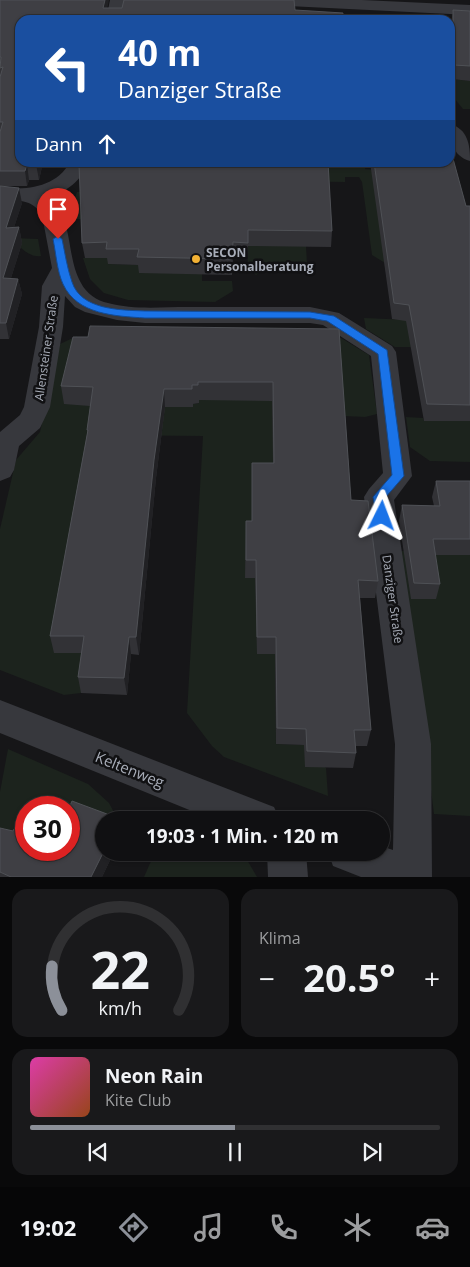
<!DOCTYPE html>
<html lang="de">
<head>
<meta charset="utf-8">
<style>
  body { margin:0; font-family:"Open Sans",sans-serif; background:#19191b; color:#f1f3f6; height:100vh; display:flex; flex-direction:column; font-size:19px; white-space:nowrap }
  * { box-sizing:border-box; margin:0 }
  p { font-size:16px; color:#9c9d9f }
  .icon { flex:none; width:28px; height:28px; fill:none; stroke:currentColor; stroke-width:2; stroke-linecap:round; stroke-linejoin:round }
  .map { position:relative; height:877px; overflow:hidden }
  .sheet { display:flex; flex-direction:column; gap:12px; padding:12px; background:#09090a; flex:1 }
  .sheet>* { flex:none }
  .guide { position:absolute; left:15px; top:15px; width:440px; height:152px; border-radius:15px; box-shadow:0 1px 4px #0004,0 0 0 1px #303032; background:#1a4fa0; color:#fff; overflow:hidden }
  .speed { position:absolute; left:15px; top:796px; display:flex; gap:10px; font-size:25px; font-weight:700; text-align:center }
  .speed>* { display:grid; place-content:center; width:65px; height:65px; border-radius:50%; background:#101012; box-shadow:0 1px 4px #0004,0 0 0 1px #303032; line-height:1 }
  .speed .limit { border:8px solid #d22; background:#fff; color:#111 }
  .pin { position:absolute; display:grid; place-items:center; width:42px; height:42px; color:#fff; margin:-51px -21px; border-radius:50% 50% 50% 0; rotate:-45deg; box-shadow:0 0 5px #0007 }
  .pin .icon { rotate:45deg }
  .me { position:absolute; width:55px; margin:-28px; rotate:3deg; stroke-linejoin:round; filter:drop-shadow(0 0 4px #0008) }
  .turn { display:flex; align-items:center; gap:18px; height:105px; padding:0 20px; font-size:22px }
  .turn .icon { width:65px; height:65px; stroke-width:2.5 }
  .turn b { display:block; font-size:35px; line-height:42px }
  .then { display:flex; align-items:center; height:48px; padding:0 20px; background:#0003; gap:10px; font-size:19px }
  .big { font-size:38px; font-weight:700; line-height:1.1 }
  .sheet .card { flex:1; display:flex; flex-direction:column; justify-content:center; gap:8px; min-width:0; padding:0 18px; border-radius:15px; background:#19191b }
  .sheet .dial { align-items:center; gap:0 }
  .dial svg { height:130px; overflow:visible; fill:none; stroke:#303032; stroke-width:7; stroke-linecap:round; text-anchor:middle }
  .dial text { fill:#f1f3f6; stroke:none }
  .song { display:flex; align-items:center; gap:15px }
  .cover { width:60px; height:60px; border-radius:8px; background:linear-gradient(135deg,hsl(320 70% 55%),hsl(20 70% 35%)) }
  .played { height:5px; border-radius:2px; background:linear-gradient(90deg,#8c9099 50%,#303032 50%) }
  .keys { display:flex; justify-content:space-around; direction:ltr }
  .heat { display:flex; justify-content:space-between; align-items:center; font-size:28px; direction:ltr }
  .sheet .tiles { flex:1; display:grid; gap:12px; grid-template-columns:1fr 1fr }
  .card:last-child { grid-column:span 2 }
  .trip { position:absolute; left:95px; top:811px; width:295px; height:50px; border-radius:25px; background:#101012; box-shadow:0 1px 4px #0004,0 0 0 1px #303032; font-weight:700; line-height:50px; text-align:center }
  .tab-bar { display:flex; height:80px; justify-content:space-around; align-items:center; background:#060607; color:#9c9d9f }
  .tab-bar .icon { width:35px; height:35px }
  .tab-bar .active { color:#8c9099 }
  .tab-bar b { font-size:22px; color:#f1f3f6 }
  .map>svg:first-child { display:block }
</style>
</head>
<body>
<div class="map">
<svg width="470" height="877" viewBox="0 0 470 877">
  <rect width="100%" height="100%" fill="#161618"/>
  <g fill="#1c231d">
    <polygon points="450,66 452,79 470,81 470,109 463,109 450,93"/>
    <polygon points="183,163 366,163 365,169 412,173 390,266 372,255 362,182 359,177 345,177 345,182 278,181 306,246 307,264 275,263 256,275 248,267 247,239 177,221 75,219 74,201 77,192 122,192"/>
    <path d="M11,238L38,239L41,256C29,258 19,246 11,238Z"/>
    <polygon points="83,258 109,258 108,264 140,265 202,272 202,281 232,281 233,291 215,302 128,300 104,293 90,279"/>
    <polygon points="364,318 433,321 470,347 395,347 366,329"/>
    <polygon points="77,336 74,355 193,404 199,403 199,400 320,337 341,338 369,355 377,414 365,417 323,415 273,450 274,579 257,654 275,654 276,744 304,745 326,768 328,796 224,757 212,746 187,713 203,436 92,435 54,653 88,653 81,693 64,695 0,670 0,529 16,460 40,432 60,344"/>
    <polygon points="406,417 423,418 424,421 470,421 470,462 430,461 410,447"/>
    <polygon points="401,551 442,552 470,555 470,816 434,814"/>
    <polygon points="8,749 88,784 109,803 118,820 69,823 69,808 26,808 26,850 0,877 0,792"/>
    <polygon points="155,852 243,853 257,877 144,877"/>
  </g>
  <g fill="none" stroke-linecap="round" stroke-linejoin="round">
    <g fill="#37383d" fill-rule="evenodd">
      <polygon points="110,0 126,0 122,20 106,20"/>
      <polygon points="260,0 362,0 470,5 470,15 268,5 263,3"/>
      <path d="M450,124C468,129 470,145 470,161C452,156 450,140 450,124Z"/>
      <path d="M70,162H90C80,181 68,192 47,197C75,217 65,255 81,283C86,293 97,301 108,303C133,310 161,307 188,307C228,307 269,307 310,307L339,313L392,346L396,352L412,476L394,500L431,744L432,877H361L333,866L328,852H381V846L393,850L395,744L364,497L369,489L383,473L371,356L323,325L310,323H145L117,320L85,312L75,307L65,296L63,327L50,407L40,428L19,446L14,470L10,477L0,481V432L20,415L24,407L39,327L42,286L52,268L42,215C32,198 17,201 0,200V188C26,190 56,188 70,162Z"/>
      <polygon points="0,700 274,807 280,820 214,820 0,733"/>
      <polygon points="267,852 306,852 308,877 268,877"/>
    </g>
  </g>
  <g fill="#323236">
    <polygon points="0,0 107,8 122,8 294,0 20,20 43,162 39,180 29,180 27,186 0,186"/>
    <polygon points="453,10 470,11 470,81 452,79 451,24"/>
    <polygon points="99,162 347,162 328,164 332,231 331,247 248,246 247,258 233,258 232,275 139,273 138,265 108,264 107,258 85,258 82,243"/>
    <polygon points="370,162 450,162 466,206 470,206 470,421 424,421 406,321 392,319"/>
    <polygon points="0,186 22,203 14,227 19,227 22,243 11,278 18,279 22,294 9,339 0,339"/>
    <polygon points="339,329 351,500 378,581 375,598 360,598 371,730 367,746 356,746 356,753 353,768 305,767 304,745 276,744 275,654 257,654 255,578 245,578 246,521 252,521 252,463 273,463 272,401 199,400 199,403 193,404 193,407 165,407 156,478 139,655 131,654 127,695 81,693 78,677 81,653 54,653 50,636 87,434 87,430 90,406 64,404 61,386 88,337"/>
    <polygon points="436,481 470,481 470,555 435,555 440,584 436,599 411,599 399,521 402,505 434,506 432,497"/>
    <polygon points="107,814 108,820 104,820 104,852 114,852 102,877 0,877 0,828 13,831"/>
  </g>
  <g fill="#212124">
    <polygon points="105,0 109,0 105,20 103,8"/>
    <polygon points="37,162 43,162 39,180 36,164"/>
    <polygon points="27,164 29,180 27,186 25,171"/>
    <polygon points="19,188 22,203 9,243 6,228"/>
    <polygon points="19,227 22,243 6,294 3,278"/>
    <polygon points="18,279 22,294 9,339 6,323"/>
    <polygon points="164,389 165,407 156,478 139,655 136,637 154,460"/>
    <polygon points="129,637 131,654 127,695 124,678"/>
    <polygon points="107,814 108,820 105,820"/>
    <polygon points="104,851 104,852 114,852 102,877 91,877"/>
  </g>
  <g fill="#3f3f44" stroke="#4f5156">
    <polygon points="0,0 105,0 103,8 122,8 124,0 294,0 295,10 343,13 342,20 20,20 20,162 37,162 36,164 27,164 25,171 0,171 0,132 3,122 0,122 0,77 3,67 0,68 1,57 0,57"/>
    <polygon points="453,10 470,11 470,66 454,65"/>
    <polygon points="450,154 452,155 466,206 470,206 470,405 427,404 409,305 394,303 374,162 450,162"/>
    <polygon points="99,162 328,162 332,231 248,230 248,243 233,242 232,259 137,257 139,249 106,249 107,242 82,243 79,164"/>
    <polygon points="0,186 19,188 6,228 19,227 3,278 18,279 6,323 0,323"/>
    <polygon points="90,326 339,329 351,500 368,501 378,581 358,580 371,730 354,730 356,753 307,751 306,729 277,728 276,637 257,637 256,560 246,560 246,521 252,521 252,463 274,463 273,382 198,382 198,385 192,385 192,389 164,389 154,460 136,637 129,637 124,678 78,677 84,636 50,636 88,430 87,430 93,387 61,386 73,337 88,337"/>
    <polygon points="436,481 470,481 470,539 433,539 440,584 414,583 402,505 440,506"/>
    <polygon points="42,797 66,808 27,808 30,802"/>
    <polygon points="72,801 107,814 105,820 104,820 103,823 104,851 91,877 11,877 0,872 0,828 13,831 26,808 26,850 69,850 69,808"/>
  </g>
  <path fill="#1a73e8" stroke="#114b97" d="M58,236L62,239C65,253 67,268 72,282C81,310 120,310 145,311L310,312L334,316L387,350L404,476L385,498L388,516L386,519H377L373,497L392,475L378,354L327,321L310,318H145C116,316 77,315 63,284C57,271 56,253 53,239Z"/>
  <circle fill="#f2b134" stroke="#111113" stroke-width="2" cx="196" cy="259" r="5"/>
  <g text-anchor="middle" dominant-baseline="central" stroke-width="5" stroke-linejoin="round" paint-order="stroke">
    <g font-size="12" font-weight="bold" fill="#a8adb8" stroke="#111113" text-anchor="start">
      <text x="206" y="252">SECON<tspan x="206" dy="14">Personalberatung</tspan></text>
    </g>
    <g font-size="12" fill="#a8adb8" stroke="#111113">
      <text transform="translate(46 348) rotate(-82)">Allensteiner Straße</text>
      <text transform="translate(393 599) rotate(82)">Danziger Straße</text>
    </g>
    <g font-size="15" fill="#a8adb8" stroke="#111113">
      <text transform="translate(130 769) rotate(22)">Keltenweg</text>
    </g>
  </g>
</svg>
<div class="speed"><div class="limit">30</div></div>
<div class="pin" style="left:58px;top:239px;background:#d93025"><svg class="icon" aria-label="arrive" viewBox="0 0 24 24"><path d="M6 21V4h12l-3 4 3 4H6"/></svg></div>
<svg class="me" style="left:382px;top:516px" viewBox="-20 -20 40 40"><path d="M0-17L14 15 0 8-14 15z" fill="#1a73e8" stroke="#fff" stroke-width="4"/></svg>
<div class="trip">19:03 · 1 Min. · 120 m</div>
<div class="guide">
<div class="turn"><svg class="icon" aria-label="left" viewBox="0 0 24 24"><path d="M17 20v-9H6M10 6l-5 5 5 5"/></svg><div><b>40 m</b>Danziger Straße</div></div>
<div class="then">Dann<svg class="icon" aria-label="ahead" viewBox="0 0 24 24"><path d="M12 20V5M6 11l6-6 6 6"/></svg></div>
</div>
</div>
<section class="sheet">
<div class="tiles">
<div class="card dial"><svg viewBox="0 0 100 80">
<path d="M14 69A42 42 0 1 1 86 69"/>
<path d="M14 69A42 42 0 0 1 8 42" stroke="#8c9099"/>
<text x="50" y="56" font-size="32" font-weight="700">22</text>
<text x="50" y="72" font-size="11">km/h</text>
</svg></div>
<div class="card"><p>Klima</p>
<div class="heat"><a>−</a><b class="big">20.5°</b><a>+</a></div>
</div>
<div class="card">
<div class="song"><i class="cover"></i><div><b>Neon Rain</b><p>Kite Club</p></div></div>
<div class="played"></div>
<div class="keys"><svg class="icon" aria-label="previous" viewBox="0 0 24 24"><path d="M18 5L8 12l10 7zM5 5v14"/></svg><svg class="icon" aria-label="pause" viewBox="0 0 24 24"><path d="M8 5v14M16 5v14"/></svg><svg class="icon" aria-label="next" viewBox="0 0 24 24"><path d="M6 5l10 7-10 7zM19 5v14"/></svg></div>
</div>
</div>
</section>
<nav class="tab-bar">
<b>19:02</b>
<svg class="icon active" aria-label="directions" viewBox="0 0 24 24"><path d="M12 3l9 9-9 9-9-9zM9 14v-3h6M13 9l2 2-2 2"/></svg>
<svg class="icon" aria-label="music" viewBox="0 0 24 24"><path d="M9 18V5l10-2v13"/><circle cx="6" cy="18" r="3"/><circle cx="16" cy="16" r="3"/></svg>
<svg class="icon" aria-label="phone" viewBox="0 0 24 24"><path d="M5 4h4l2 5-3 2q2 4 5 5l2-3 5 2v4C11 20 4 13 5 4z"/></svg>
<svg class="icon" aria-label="climate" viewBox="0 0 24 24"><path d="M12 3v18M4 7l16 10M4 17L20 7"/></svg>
<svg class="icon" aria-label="car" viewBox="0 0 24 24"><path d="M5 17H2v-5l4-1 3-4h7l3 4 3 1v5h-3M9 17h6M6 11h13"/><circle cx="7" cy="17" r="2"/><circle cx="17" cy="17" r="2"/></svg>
</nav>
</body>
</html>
